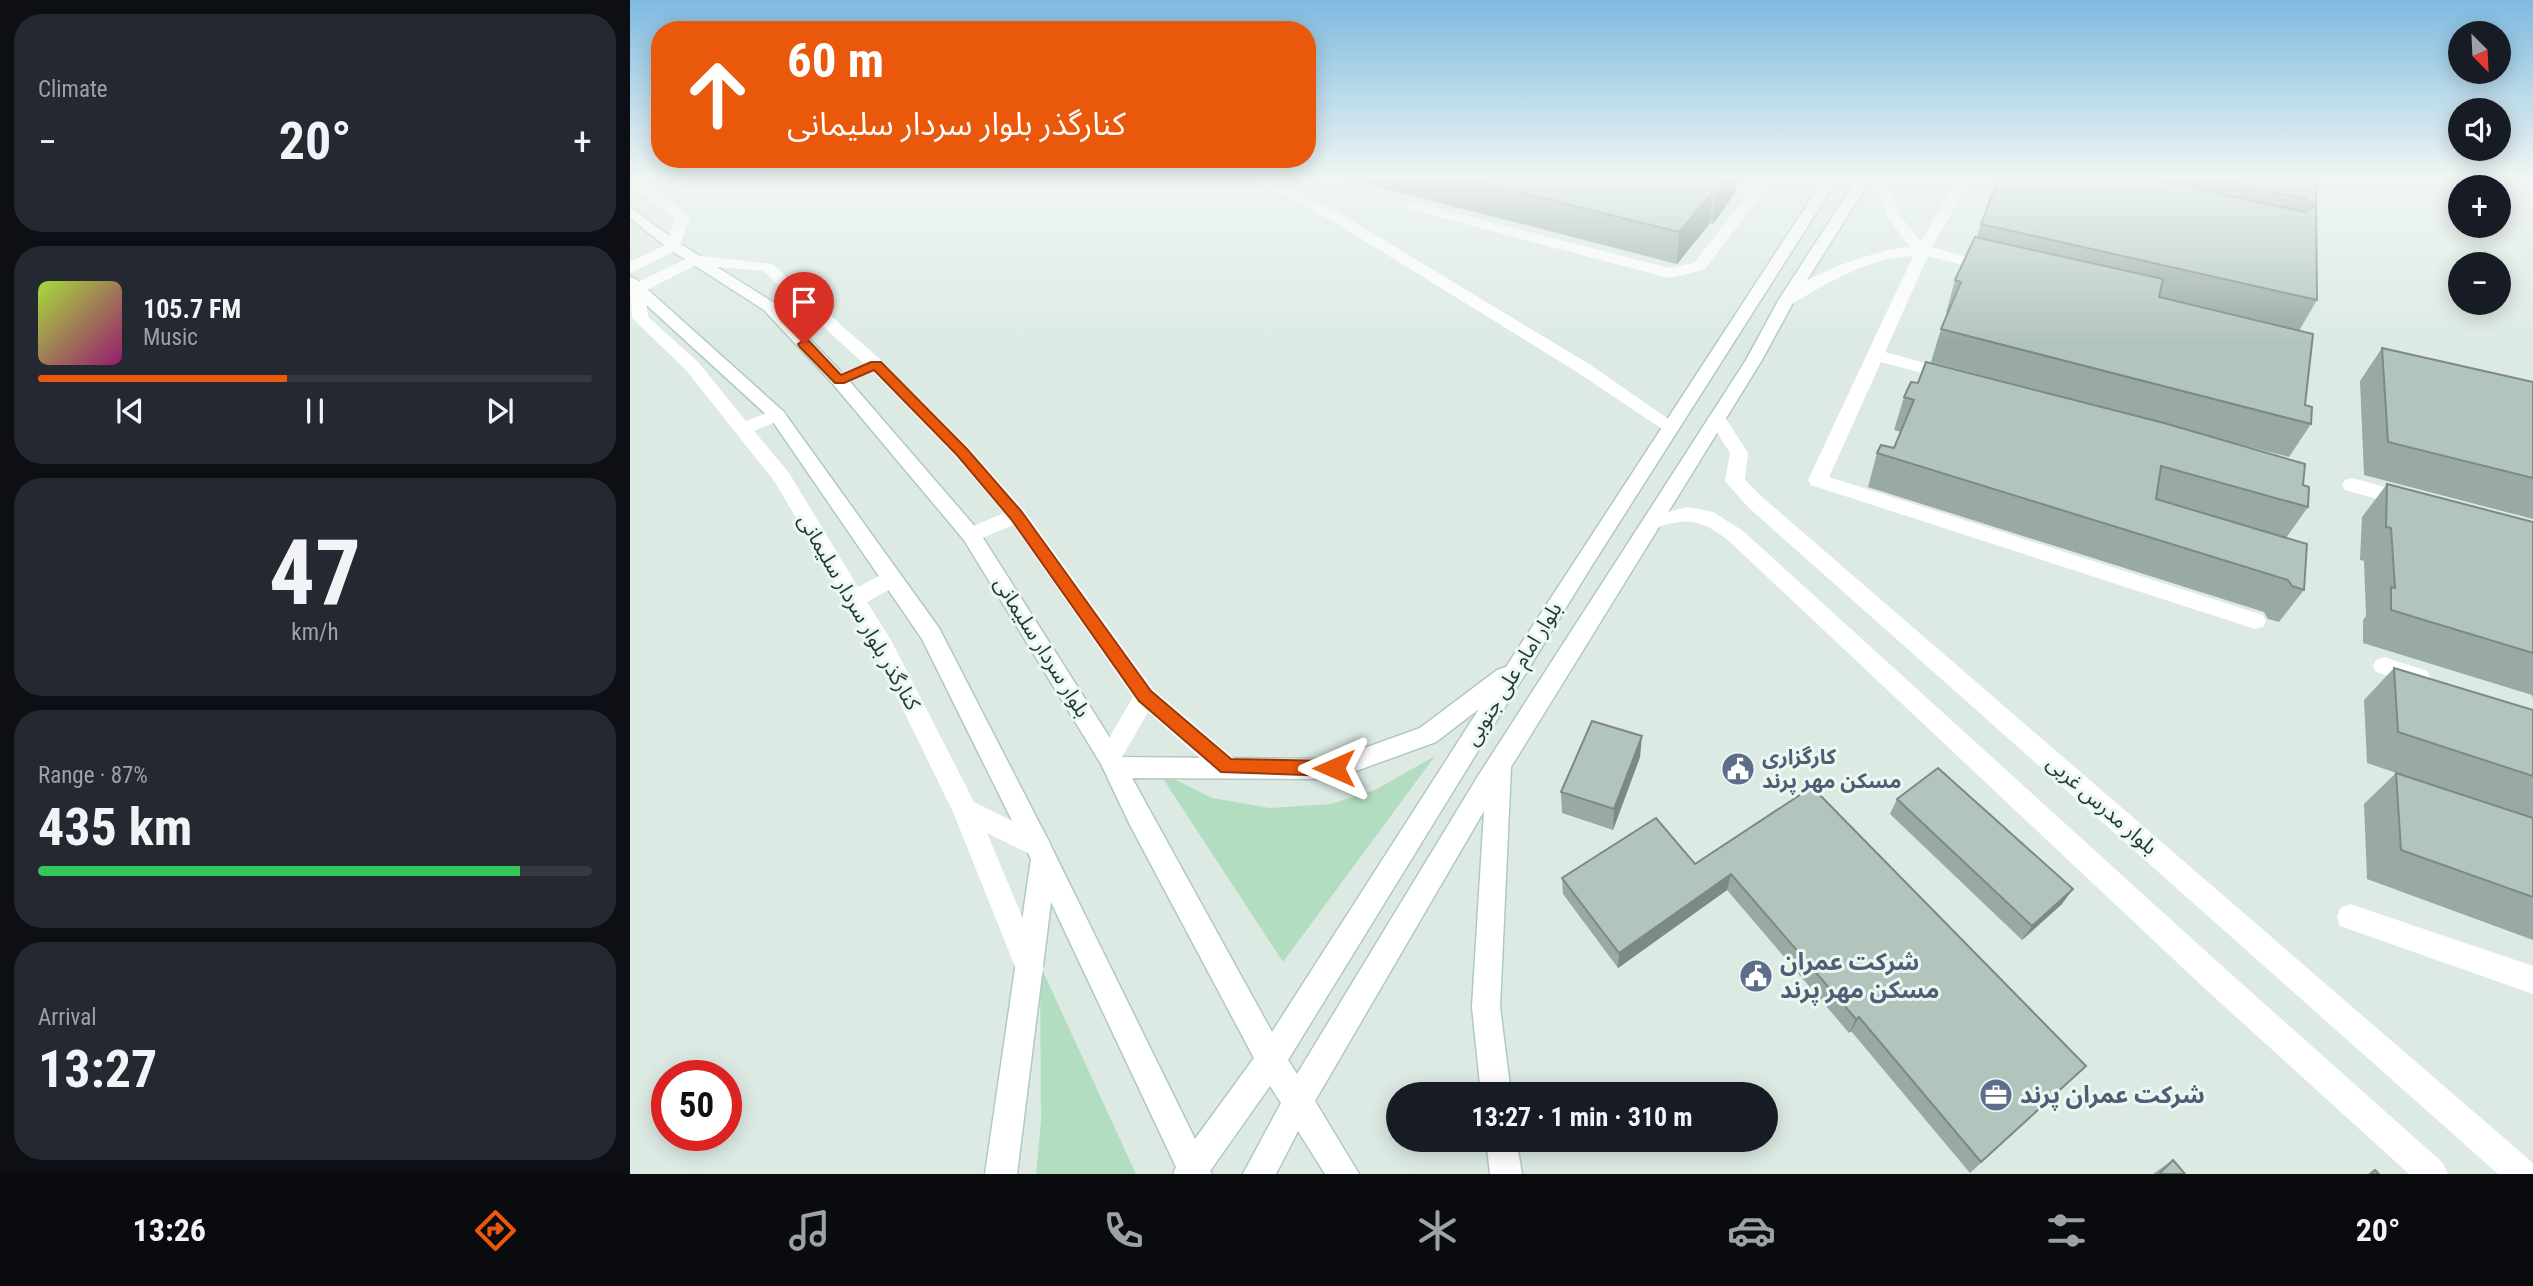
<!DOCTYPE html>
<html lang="en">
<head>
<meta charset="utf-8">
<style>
  body { margin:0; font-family:"Roboto Condensed","Noto Sans Arabic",sans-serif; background:#242831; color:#f1f3f6; height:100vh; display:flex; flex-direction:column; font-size:26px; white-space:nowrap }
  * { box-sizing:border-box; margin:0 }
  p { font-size:23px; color:#9ea1a6 }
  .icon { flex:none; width:38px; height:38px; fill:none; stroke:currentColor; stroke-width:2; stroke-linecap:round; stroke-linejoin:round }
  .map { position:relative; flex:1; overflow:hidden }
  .side { display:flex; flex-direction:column; gap:14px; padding:14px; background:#0d0f14; width:630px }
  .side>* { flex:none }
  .guide { position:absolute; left:21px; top:21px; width:665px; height:147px; border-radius:28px; box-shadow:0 4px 18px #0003; background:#ea580c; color:#fff; overflow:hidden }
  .needle { width:46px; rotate:156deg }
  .buttons { position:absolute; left:1818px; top:21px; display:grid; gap:14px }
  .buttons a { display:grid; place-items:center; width:63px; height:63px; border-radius:50%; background:#171b24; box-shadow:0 4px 18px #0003; font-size:35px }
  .speed { position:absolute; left:21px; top:1060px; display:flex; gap:14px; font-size:35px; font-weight:700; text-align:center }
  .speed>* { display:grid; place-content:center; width:91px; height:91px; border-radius:50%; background:#171b24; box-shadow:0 4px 18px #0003; line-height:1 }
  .speed .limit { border:10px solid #d22; background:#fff; color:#111 }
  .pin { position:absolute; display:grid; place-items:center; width:60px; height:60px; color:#fff; margin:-72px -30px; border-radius:50% 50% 50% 0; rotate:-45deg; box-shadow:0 0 7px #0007 }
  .pin .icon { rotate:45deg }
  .me { position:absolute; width:77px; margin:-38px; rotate:270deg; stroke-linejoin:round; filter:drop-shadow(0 0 5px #0008) }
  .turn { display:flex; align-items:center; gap:24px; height:147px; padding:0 21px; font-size:32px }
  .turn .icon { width:91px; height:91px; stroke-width:2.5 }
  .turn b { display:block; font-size:49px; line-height:60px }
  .big { font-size:52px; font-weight:700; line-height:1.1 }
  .side .card { flex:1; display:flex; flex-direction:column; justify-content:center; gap:10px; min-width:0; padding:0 24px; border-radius:28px; background:#242831 }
  .side .dial { align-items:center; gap:0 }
  .dial b { font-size:91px; line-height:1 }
  .song { display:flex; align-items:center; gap:21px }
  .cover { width:84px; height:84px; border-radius:10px; background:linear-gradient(135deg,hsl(80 70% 55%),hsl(320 70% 35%)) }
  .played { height:7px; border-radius:4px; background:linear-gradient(90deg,#ea580c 45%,#363941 45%) }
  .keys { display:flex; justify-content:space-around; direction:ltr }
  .heat { display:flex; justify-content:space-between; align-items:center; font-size:38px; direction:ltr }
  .charge { height:10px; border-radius:5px; background:linear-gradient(90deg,#34c759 87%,#363941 0) }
  .trip { position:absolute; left:756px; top:1082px; width:392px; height:70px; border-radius:35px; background:#171b24; box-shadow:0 4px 18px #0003; font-weight:700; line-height:70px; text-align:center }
  .menu { display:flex; height:112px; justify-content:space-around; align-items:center; background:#090b0e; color:#9ea1a6 }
  .menu .icon { width:49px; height:49px }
  .menu .on { color:#ea580c }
  .menu b { font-size:32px; color:#f1f3f6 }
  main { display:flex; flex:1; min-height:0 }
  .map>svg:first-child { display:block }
</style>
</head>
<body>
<main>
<section class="side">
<div class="card"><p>Climate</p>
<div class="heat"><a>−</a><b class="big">20°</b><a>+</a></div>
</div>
<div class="card">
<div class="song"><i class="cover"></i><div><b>105.7 FM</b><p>Music</p></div></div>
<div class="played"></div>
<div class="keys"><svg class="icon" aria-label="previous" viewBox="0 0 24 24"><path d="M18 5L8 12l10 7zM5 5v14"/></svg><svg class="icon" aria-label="pause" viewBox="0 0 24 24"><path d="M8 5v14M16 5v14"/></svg><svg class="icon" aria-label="next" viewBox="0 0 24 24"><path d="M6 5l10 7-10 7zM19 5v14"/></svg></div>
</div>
<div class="card dial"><b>47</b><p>km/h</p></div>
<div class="card"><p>Range · 87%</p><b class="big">435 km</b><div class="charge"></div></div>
<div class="card"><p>Arrival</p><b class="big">13:27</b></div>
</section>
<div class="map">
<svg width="1903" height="1174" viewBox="0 0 1903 1174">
  <rect width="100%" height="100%" fill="#ddeae4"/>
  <g fill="#b3ddc0">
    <polygon points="805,756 653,962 528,771 582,798 639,808 701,804 745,790"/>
    <polygon points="410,965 506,1174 406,1174 411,1121"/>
  </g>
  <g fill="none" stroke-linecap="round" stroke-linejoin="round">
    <defs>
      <g id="secondary">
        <path d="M1195,177H1209L961,567L658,1060L667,1074L848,776L1116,360L1148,301L1228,177H1242L1164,301L1132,360L881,767L870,1007L881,1094H851L842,1007L854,811L685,1101L729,1174H695L668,1131L646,1174H613L651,1103L640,1086L580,1171L582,1174H543L546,1167L421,902L387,1174H355L401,859L292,639L141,419L0,290V277L6,279L153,411L309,628L417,838L565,1139L624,1058L500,825L471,764L334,540L203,384L134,310L39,249L0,218V207L49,243L146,304L215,376L348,530L492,757L704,759L790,728L867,670L876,667ZM849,709L642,1032L502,778L704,779L806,742Z"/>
        <polygon points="856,1139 886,1139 892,1174 860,1174"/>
      </g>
    </defs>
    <use href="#secondary" stroke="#afcac1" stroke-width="3"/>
    <g fill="#fff" fill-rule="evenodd">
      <polygon points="1055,177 1081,177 1123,187 1131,177 1145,177 1074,270 1039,278 778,209 776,206 783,202 1039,268 1064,263 1118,194"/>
      <path d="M1240,177H1254L1272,218L1291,241L1328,177H1342L1302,247L1367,265L1370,268L1362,273L1298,256L1255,352L1327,372L1330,376L1321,381L1251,362L1199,477L1633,615L1636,621L1633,627L1625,629L1181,485L1178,480L1283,256C1239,258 1199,282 1162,304H1150L1148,301C1170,276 1247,249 1280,247L1258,218Z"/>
      <polygon points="1087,412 1093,414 1118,453 1115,480 1132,497 1903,1163 1903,1174 1868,1174 1118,507 1095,481 1100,453 1078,418"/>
      <polygon points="1722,478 1784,495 1787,500 1784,505 1777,507 1715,490 1712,485 1715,480"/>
      <path d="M1058,507L1083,512L1113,531L1592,966L1813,1163L1818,1174H1779L1572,986L1099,541C1079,525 1063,517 1038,524C1029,527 1024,529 1016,527L1013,522L1016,517Z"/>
      <polygon points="1754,657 1797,671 1800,677 1797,683 1789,686 1746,672 1743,666 1746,660"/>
      <polygon points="1720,904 1903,966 1903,994 1710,926 1707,917 1710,908"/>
    </g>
    <g fill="#fff" fill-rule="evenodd">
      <polygon points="0,177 8,177 60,217 49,249 0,273 0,262 37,244 45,218 0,185"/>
      <polygon points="618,177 636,177 714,216 959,364 1050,427 1041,433 1035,431 947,372 704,222"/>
      <path d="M64,255L142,264L252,361L339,448L394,510L523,689L606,760L609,767L606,774L597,777L588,774L518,712L488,764L480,767L472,764L468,757L503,697L383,525L348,540H334L331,535L334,530L374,513L325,456L243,372L215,384H203L200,380L203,376L234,364L133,271L66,265L15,291L18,317L68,362L116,421L147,409L153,411L156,415L153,419L124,431L159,473L228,587C241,581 256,569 270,574L273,579L270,584L237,602L262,642L344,802L417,838L421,846L417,854L408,858L357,833L414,969L410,979L400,983L390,979L323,812L245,652L145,482L56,370L2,318L0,286Z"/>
    </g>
    <use href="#secondary" fill="#fff" fill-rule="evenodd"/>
  </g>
  <g fill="#99a9a3">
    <polygon points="709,177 1117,177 1113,182 1106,180 1105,193 1083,224 1080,223 1047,264"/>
    <polygon points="1369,177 1687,177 1686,202 1687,300 1669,331 1675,405 1681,424 1659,457 1562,432 1673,485 1678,507 1656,538 1674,590 1649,622 1638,619 1634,612 1238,487 1247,453 1264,448 1271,432 1264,430 1274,397 1288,383 1479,409 1301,362 1311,329 1318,313 1316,313 1325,280 1347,237 1351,224"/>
    <polygon points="1752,348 1903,382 1903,519 1734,475 1730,381"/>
    <polygon points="1757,484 1903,522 1903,699 1902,695 1733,643 1733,620 1736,616 1734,561 1730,560 1732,517"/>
    <polygon points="1764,668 1903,710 1903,940 1737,879 1734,804 1766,773 1793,782 1737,763 1734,700"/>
    <polygon points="1010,757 983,830 932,813 931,792"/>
    <polygon points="1182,787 1456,1066 1340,1173 1221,1031 1219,1033 1097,890 988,968 933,894 932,878 1065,864"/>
    <polygon points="1267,799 1432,904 1392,940 1260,814"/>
    <polygon points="1543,1160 1555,1174 1523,1174 1527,1171"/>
  </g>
  <g fill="#7d8a84">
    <polygon points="1097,177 1107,177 1105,193 1083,224 1086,193"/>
    <polygon points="1083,192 1080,223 1047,264 1049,232"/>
    <polygon points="1012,736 1010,757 983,830 984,809"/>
    <polygon points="1101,874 1097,890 988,968 989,953"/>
    <polygon points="1443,889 1432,904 1392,940 1402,926"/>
    <polygon points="1229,1017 1221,1031 1219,1033 1226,1019"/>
  </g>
  <g fill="#b2c5bd" stroke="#7d8a84" stroke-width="2">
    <polygon points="828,177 1097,177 1086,193 1083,192 1049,232"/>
    <polygon points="1369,177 1510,177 1675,212 1685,206 1675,199 1573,177 1687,177 1686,202 1687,300 1351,224"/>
    <polygon points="1345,237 1533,279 1529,297 1683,334 1675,405 1682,407 1681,424 1311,329 1331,282 1325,280"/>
    <polygon points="1752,348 1903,382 1903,478 1758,442"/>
    <polygon points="1296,362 1534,423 1675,464 1673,485 1679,487 1678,507 1531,466 1526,499 1677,544 1674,590 1662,586 1658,580 1247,453 1251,445 1264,448 1284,400 1274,397 1281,382 1288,383"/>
    <polygon points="1757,484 1903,522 1903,653 1761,610 1761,587 1765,588 1761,528 1756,527"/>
    <polygon points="1764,668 1903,710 1903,776 1768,732"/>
    <polygon points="962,721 1012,736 984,809 931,792"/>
    <polygon points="1308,768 1443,889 1402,926 1267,799"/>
    <polygon points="1766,773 1903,818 1903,897 1771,850"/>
    <polygon points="1182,787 1456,1066 1351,1162 1229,1017 1226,1019 1101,874 989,953 932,878 1026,818 1065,864"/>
    <polygon points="1543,1160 1555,1174 1529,1174"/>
    <polygon points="1745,1170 1749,1174 1740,1174"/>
  </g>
  <linearGradient id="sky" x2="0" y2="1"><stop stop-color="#7ebae0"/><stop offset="0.52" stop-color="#f0f6f3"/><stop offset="1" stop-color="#f0f6f3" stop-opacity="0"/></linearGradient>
  <rect width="1903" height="342" fill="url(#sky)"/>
  <polygon fill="#ea580c" stroke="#983908" stroke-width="2" points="174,340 179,341 211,375 241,362 251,362 337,449 392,512 521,691 601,759 704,761 711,763 713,768 711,774 704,776 591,772 509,701 381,519 327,455 244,370 214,383 205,383 170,347 168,344"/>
  <defs>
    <symbol id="civic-disc" viewBox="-11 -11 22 22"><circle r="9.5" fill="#5c6f8a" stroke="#edf7f2"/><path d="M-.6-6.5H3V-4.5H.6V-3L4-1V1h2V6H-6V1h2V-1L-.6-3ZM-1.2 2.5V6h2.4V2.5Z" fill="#fff"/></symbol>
    <symbol id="office-disc" viewBox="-11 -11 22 22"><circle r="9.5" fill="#5c6f8a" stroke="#edf7f2"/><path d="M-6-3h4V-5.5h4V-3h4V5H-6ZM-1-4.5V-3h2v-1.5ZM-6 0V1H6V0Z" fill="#fff"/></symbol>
  </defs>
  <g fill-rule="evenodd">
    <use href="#civic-disc" x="1089" y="750" width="38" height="38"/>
    <use href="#civic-disc" x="1107" y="957" width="38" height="38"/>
    <use href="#office-disc" x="1347" y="1076" width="38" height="38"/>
  </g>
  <g text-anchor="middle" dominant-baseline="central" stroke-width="6" stroke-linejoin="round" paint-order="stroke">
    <g font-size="21" fill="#1e3a33" stroke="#edf7f2">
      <text transform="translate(229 612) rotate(60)">کنارگذر بلوار سردار سلیمانی</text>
      <text transform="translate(412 647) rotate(58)">بلوار سردار سلیمانی</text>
      <text transform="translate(883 674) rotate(-58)">بلوار امام علی جنوبی</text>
      <text transform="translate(1472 805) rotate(41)">بلوار مدرس غربی</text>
    </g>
    <g font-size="21" font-weight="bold" fill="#4e5e75" stroke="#edf7f2" text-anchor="start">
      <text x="1132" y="757">کارگزاری<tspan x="1132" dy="24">مسکن مهر پرند</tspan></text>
    </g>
    <g font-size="24" font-weight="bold" fill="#4e5e75" stroke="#edf7f2" text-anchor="start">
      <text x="1150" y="962">شرکت عمران<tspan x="1150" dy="28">مسکن مهر پرند</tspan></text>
      <text x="1390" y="1095">شرکت عمران پرند</text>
    </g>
  </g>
</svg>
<div class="buttons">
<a><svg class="needle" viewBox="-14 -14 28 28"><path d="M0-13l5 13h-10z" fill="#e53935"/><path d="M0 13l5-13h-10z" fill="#9ea1a6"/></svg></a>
<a><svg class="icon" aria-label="sound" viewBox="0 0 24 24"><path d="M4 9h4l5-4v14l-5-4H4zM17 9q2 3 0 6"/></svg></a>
<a>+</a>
<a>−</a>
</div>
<div class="speed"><div class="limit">50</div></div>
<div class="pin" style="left:174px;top:344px;background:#d93025"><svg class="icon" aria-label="arrive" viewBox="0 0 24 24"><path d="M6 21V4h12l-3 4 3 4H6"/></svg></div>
<svg class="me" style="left:704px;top:768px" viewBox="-20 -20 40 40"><path d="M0-17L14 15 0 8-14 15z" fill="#ea580c" stroke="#fff" stroke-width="4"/></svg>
<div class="trip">13:27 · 1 min · 310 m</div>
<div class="guide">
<div class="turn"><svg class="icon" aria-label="ahead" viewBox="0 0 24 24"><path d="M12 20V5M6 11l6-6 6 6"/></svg><div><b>60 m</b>کنارگذر بلوار سردار سلیمانی</div></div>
</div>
</div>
</main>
<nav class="menu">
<b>13:26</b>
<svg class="icon on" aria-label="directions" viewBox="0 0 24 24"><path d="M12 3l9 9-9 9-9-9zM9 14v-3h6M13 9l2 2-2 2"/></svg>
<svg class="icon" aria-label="music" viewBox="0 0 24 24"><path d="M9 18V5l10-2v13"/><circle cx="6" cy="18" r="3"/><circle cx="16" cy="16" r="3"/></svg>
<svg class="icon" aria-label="phone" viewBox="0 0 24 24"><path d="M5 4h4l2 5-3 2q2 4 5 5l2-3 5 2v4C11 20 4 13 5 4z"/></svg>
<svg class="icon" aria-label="climate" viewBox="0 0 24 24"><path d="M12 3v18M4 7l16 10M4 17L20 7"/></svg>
<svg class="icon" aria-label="car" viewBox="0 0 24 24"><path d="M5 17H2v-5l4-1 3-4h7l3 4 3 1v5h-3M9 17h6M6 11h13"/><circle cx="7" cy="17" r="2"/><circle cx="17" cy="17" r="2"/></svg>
<svg class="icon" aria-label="filters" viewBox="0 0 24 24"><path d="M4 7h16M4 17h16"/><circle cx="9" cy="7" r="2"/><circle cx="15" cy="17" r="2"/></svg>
<b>20°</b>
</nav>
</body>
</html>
